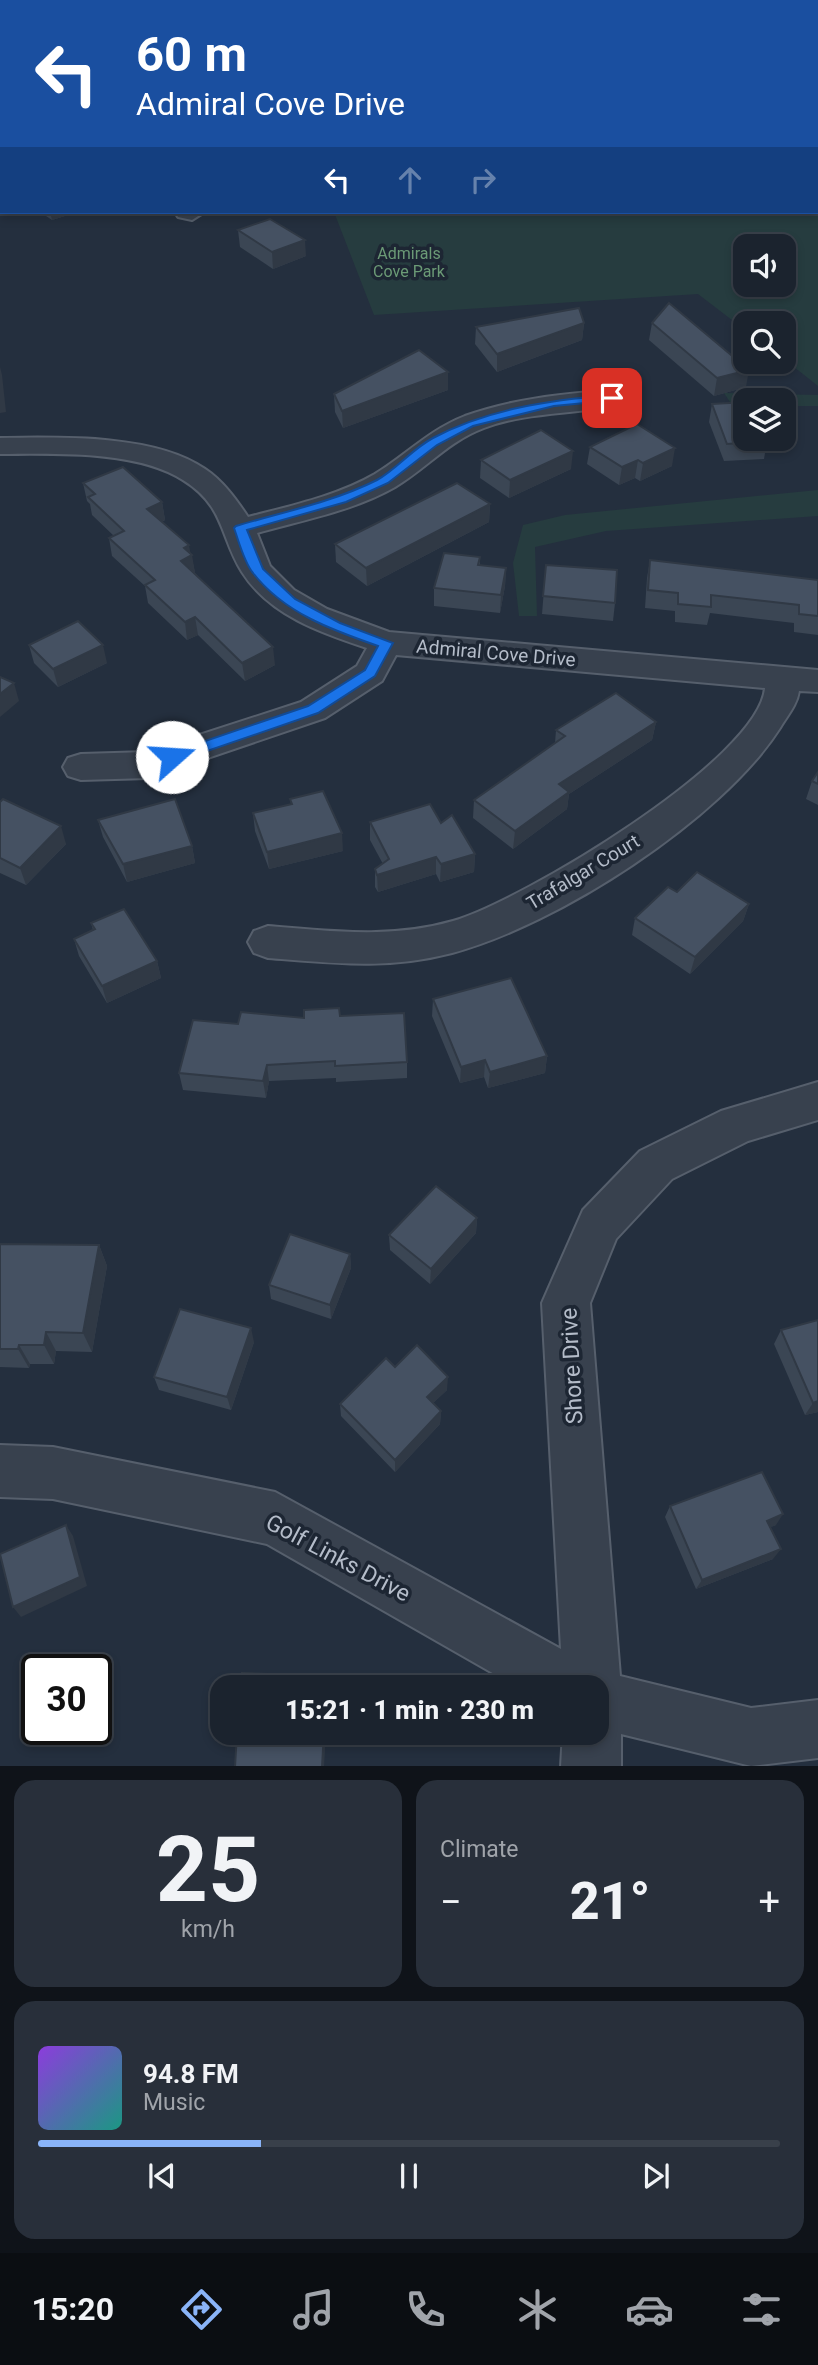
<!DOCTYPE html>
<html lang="en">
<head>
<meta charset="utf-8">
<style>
  body { margin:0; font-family:Roboto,sans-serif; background:#282f3a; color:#f1f3f6; height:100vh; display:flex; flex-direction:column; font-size:26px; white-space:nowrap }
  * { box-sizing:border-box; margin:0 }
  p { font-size:23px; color:#a0a4aa }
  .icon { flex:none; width:38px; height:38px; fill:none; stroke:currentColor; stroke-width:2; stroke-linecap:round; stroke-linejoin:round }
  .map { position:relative; height:1766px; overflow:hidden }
  .details { display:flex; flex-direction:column; gap:14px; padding:14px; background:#0f1319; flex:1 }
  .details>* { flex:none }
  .hud { position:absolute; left:0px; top:0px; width:819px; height:214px; box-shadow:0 4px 10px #0003,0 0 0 2px #39404a; background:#1a4fa0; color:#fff; overflow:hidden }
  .controls { position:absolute; left:733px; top:234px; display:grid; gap:14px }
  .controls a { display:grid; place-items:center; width:63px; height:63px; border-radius:14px; background:#1b232e; box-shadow:0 4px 10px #0003,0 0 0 2px #39404a; font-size:35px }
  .speed { position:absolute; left:21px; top:1654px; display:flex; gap:14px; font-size:35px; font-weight:700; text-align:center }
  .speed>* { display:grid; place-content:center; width:91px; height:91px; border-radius:50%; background:#1b232e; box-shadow:0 4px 10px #0003,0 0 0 2px #39404a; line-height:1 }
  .speed .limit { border:4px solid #111; border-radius:10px; background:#fff; color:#111 }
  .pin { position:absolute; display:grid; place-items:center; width:60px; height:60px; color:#fff; margin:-30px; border-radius:14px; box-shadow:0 4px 10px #0006 }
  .me { position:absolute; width:77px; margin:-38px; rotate:71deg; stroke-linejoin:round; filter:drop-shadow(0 0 5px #0008) }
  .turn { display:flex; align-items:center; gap:24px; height:147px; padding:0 21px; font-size:32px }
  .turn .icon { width:91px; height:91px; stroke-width:2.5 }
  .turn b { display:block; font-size:49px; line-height:60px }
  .lanes { display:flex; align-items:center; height:66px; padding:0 21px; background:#0003; justify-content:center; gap:35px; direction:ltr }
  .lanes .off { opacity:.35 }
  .big { font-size:52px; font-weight:800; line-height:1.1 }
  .details .card { flex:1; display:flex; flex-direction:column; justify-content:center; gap:10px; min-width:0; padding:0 24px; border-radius:21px; background:#282f3a }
  .details .dial { align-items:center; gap:0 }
  .dial b { font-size:91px; line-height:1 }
  .song { display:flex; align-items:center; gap:21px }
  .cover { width:84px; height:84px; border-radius:10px; background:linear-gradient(135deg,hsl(270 70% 55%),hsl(170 70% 35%)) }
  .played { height:7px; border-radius:4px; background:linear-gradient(90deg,#8ab4f8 30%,#39404a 30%) }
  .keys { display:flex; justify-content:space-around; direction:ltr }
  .heat { display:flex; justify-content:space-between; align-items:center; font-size:38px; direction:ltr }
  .details .tiles { flex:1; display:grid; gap:14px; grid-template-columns:1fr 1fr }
  .card:last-child { grid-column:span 2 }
  .trip { position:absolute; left:210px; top:1675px; width:399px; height:70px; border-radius:21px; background:#1b232e; box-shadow:0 4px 10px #0003,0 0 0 2px #39404a; font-weight:800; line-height:70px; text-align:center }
  .menu { display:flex; height:112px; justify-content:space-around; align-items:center; background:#0b0e12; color:#a0a4aa }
  .menu .icon { width:49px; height:49px }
  .menu .current { color:#8ab4f8 }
  .menu b { font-size:32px; color:#f1f3f6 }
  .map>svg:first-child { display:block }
</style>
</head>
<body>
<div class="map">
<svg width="818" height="1767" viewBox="0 0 818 1767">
  <rect width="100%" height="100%" fill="#242f3e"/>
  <g fill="#263c3f" fill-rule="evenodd">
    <path d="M254,0H818V386L784,359V324H746L745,330L698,294L374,315L334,212H817V2ZM746,247H784V285H746Z"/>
    <polygon points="724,393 818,395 818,406 784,406 784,401 746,401 745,405 732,405"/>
    <polygon points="818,490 818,516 606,531 535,547 537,616 519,616 513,563 523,525 565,515"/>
  </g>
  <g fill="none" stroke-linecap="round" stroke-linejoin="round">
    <defs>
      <g id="minor">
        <polygon points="97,0 117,0 118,2 98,2"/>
        <rect x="0" y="96" width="2" height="13"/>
        <polygon points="175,212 203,212 203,213 192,220 178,217"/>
        <path d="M612,390L622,392L626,398L622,404C576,415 529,411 484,428C447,442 427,468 395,487C353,511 303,520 257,533L270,566L294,590L327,609L389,632L818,670V692L799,691C797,705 787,716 780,728C721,820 557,925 452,953C387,970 333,963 268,958L254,953L248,942L254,931L268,926C331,931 391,939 453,921C520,902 759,760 765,688L396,655L382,681L325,718L149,778L81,780L68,776L63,767L68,758L81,754L147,752L301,702L357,666L367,648C321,633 269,615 242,572C220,537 225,506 183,480C136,450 54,454 0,454V438C59,437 155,434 205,469C223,481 236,499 248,517C290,506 337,496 375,474C406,455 429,430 465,416C512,399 562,394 612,390Z"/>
        <polygon points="818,1082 818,1120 748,1141 672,1179 616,1239 590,1303 620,1676 751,1708 818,1700 818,1758 751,1766 621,1734 621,1767 561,1767 563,1732 597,1732 597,1687 517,1687 267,1544 53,1499 0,1497 0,1445 53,1447 275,1492 561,1649 542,1303 583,1210 640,1151 721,1111"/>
      </g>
    </defs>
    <use href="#minor" stroke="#565f6c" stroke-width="4"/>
    <use href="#minor" fill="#38414e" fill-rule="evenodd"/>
  </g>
  <g fill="#3b4654">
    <polygon points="0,0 2,2 2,65 0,65"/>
    <polygon points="40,212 78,212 52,220"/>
    <polygon points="238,230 306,256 273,269 240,247"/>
    <polygon points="584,323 582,340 497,372 475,344 476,327"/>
    <polygon points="652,323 746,387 714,396 649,340"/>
    <polygon points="448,390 343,428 335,412 334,394"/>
    <polygon points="712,404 767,441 764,459 724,461 709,422"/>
    <polygon points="590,447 672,466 640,481 635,478 619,485 587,464"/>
    <polygon points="481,460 571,469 509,498 480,478"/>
    <polygon points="83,483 162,502 165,520 162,522 191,554 195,573 275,665 245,681 198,635 187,640 148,603 145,586 112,556 109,538 114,536 92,515 90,504 87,501"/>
    <polygon points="490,504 489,522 367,586 336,562 335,544"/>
    <polygon points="480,557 480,565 506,568 505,586 500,613 434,606 434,588"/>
    <polygon points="650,560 818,580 818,635 794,632 794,623 710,613 707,625 675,622 675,611 645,608 647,578"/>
    <polygon points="546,565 615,603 613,621 542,614"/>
    <polygon points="29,645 107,663 58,687 34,663"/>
    <polygon points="656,722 652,740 569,794 567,809 513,849 473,818 474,800 555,743 556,730"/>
    <polygon points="818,772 818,805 806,799 812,781"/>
    <polygon points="290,799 343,851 269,869 255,831 253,813 291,804"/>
    <polygon points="0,802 66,844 26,885 0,873"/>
    <polygon points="98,820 192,846 195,863 127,882 103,837"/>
    <polygon points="370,822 441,823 475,854 474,872 440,882 436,874 378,892 375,887 375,869 383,864 370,840"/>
    <polygon points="677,892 749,904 743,921 690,974 632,935 635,918"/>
    <polygon points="91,923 157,961 161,978 107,1003 79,956 74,939 93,930"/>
    <polygon points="433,999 547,1056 545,1073 488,1088 484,1077 460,1083 432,1016"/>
    <polygon points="340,1016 407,1062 407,1078 336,1082 336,1078 269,1081 266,1098 183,1090 179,1073 304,1018"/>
    <polygon points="477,1218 476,1233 430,1284 390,1250 389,1235"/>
    <polygon points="0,1244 99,1245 107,1266 92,1352 56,1351 54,1364 30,1364 29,1368 0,1367"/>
    <polygon points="350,1254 351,1268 331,1319 271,1299 269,1285"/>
    <polygon points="818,1320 818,1412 805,1415 774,1344 781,1330"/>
    <polygon points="254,1342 231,1410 159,1390 154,1377"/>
    <polygon points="395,1367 447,1390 433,1403 441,1411 440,1424 395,1472 341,1416 340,1404"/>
    <polygon points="670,1506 776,1525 770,1527 773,1559 696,1589 665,1517"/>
  </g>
  <g fill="#303945">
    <polygon points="83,0 96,0 95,2 81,2"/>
    <rect x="0" y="172" width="2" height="17"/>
    <polygon points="50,212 78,212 52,220"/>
    <polygon points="305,240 306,256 273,269 272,252"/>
    <polygon points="584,323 582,340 497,372 497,354"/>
    <polygon points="0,367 2,375 6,412 0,413"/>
    <polygon points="749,370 746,387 714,396 717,378"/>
    <polygon points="448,372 448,390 343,428 342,411"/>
    <polygon points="675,448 672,466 640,481 643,463"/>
    <polygon points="573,451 571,469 509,498 510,480"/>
    <polygon points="638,460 635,478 619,485 622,467"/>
    <polygon points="162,502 165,520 150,527 147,509"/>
    <polygon points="490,504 489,522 367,586 366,568"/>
    <polygon points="189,545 191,556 192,555 195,573 181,561 184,548"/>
    <polygon points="506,568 505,586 500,613 501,595"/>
    <polygon points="195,617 198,635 187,640 185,622"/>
    <polygon points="103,645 107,663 58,687 53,669"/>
    <polygon points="273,647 275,665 245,681 242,663"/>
    <polygon points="14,683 19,701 0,717 0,694"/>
    <polygon points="656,722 652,740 569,794 567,809 513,849 515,831 559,784"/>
    <polygon points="61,826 66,844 26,885 20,868"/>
    <polygon points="342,833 343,851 269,869 267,852"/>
    <polygon points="192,846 195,863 127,882 123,864"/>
    <polygon points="475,854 474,872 440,882 441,864"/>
    <polygon points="436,857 436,874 378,892 377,875"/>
    <polygon points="749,904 743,921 690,974 695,957"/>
    <polygon points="157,961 161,978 107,1003 102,986"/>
    <polygon points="547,1056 545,1073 488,1088 490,1072"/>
    <polygon points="485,1060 484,1077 460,1083 461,1067"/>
    <polygon points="267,1065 269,1081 266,1098 263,1081"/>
    <polygon points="477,1218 476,1233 430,1284 431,1269"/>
    <polygon points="99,1245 107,1266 92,1352 83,1333"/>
    <polygon points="350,1254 351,1268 331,1319 330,1305"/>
    <polygon points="251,1328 254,1342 231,1410 227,1397"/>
    <polygon points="46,1332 56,1351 54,1364 44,1345"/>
    <polygon points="19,1345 30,1364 29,1368 18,1349"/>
    <polygon points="448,1377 447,1390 427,1409 427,1397"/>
    <polygon points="818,1401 818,1412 805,1415 813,1403"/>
    <polygon points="441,1411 440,1424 395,1472 395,1460"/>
    <polygon points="783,1514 776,1525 760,1532 767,1521"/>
    <polygon points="66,1525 73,1536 87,1586 21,1617 13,1607"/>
    <polygon points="781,1549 773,1559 696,1589 702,1580"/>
    <polygon points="324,1732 326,1732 324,1767 322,1767"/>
  </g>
  <g fill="#455162" stroke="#303945" stroke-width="2">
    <polygon points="0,0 83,0 81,2 2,2 2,51 0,51"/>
    <polygon points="0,136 2,137 2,172 0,172"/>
    <polygon points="270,219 305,240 272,252 238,230"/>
    <polygon points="669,303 749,370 717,378 652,323"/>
    <polygon points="579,308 584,323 497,354 476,327"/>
    <polygon points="419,350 448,372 342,411 334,394"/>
    <polygon points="746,402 746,439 767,439 767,441 727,444 712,404"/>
    <polygon points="637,424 675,448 643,463 638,460 622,467 590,447"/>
    <polygon points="541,430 573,451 510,480 481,460"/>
    <polygon points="123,467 162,502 147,509 189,545 184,548 192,555 181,561 273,647 242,663 195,617 185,622 145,585 155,580 109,538 124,531 88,497 95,494 83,483"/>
    <polygon points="457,483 490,504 366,568 335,544"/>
    <polygon points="444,553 480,557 478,565 506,568 501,595 434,588"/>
    <polygon points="650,560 818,580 818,616 799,614 799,605 711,595 711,607 678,604 678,593 648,590"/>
    <polygon points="546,565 617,570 615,603 543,596"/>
    <polygon points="78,621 103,645 53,669 29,645"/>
    <polygon points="0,677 14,683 0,694"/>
    <polygon points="616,693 656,722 559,784 569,792 515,831 474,800 565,736 556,730"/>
    <polygon points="818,772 818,784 812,781"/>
    <polygon points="323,791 342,833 267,852 253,813 292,804 290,799"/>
    <polygon points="3,799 61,826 20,868 0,858 0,802"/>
    <polygon points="175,799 192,846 123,864 98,820"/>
    <polygon points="430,804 441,823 452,815 475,854 441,864 436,857 377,875 375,869 389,859 370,822"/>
    <polygon points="697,872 749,904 695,957 635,918 668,887 677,892"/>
    <polygon points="124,909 157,961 102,986 74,939 95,929 91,923"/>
    <polygon points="511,978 547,1056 490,1072 485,1060 461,1067 433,999"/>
    <polygon points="339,1008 340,1016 404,1013 407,1062 335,1066 335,1061 267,1065 263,1081 179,1073 193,1020 238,1024 241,1012 304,1018 304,1010"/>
    <polygon points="436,1186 477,1218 431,1269 389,1235"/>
    <polygon points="290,1234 350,1254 330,1305 269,1285"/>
    <polygon points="0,1244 99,1245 83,1333 46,1332 44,1345 19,1345 18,1349 0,1349"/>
    <polygon points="180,1309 251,1328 227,1397 154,1377"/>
    <polygon points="818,1320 818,1401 813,1403 781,1330"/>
    <polygon points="417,1345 448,1377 427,1397 441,1411 395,1460 340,1404 386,1358 395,1367"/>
    <polygon points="762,1472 783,1514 767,1521 781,1549 702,1580 670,1506"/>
    <polygon points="66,1525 80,1577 13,1607 0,1554"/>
    <polygon points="242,1673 327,1676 326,1687 241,1687"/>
    <polygon points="237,1732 324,1732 322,1767 235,1767"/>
  </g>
  <path fill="#1a73e8" stroke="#114b97" stroke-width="2" d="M612,395L618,398L616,400L554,406L473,426L437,445L388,483L346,502L247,530L263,569L295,599L340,623L393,643L375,676L318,713L178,761H167V754L308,706L365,670L378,646C332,630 284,613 253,573C244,562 239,542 234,528L236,526C283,512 333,502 377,480C397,469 412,449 433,438C487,409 550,400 612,395Z"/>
  <g text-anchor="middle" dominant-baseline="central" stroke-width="7" stroke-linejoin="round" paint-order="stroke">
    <g font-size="16" fill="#6b9a76" stroke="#1d2633">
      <text x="409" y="253">Admirals<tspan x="409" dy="18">Cove Park</tspan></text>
    </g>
    <g font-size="19" fill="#b4bcc9" stroke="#1d2633">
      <text transform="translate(496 653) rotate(5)">Admiral Cove Drive</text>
      <text transform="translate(583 872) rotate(-31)">Trafalgar Court</text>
    </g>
    <g font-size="23" fill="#b4bcc9" stroke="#1d2633">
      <text transform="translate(572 1366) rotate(-93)">Shore Drive</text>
      <text transform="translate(338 1558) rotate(28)">Golf Links Drive</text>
    </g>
  </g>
</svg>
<div class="controls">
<a><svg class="icon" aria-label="sound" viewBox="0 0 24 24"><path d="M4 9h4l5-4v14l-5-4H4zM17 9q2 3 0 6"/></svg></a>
<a><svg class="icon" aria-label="search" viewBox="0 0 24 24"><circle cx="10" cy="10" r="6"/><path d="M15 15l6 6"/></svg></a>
<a><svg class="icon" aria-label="layers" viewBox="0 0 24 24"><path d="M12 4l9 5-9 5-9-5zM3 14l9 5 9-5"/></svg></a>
</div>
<div class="speed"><div class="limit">30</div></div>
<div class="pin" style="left:612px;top:398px;background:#d93025"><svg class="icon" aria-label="arrive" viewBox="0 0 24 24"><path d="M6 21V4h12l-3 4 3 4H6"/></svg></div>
<svg class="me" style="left:172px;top:757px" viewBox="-20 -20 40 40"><circle r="19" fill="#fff"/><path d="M0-13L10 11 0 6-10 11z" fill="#1a73e8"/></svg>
<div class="trip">15:21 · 1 min · 230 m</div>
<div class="hud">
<div class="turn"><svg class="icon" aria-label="left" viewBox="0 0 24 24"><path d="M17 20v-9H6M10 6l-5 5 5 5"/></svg><div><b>60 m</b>Admiral Cove Drive</div></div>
<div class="lanes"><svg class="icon" aria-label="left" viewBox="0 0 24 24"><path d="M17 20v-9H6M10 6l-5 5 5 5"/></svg><svg class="icon off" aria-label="ahead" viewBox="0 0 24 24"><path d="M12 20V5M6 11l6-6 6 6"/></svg><svg class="icon off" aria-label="right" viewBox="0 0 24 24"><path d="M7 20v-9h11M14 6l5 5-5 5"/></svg></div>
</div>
</div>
<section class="details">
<div class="tiles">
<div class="card dial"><b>25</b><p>km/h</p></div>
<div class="card"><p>Climate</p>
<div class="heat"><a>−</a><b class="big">21°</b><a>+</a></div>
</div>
<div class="card">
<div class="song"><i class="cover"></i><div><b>94.8 FM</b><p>Music</p></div></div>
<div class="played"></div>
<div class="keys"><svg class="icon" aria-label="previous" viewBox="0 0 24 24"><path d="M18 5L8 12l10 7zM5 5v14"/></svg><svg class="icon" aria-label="pause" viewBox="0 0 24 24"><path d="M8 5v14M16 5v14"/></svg><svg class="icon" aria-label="next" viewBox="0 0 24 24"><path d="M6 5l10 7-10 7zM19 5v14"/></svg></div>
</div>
</div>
</section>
<nav class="menu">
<b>15:20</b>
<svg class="icon current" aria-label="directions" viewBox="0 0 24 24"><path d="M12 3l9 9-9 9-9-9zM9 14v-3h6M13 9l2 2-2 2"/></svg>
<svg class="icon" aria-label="music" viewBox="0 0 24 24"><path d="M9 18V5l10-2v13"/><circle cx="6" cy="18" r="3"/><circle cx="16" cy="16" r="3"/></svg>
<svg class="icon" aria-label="phone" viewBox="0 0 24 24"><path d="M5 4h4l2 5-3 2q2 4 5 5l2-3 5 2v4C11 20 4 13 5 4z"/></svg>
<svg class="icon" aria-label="climate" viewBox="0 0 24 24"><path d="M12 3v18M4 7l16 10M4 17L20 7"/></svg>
<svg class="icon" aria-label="car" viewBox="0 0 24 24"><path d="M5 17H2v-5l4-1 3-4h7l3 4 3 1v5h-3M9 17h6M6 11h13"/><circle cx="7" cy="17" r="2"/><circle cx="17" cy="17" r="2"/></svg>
<svg class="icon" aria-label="filters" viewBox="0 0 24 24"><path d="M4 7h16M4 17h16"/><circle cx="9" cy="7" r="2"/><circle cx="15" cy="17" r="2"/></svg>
</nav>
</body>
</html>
